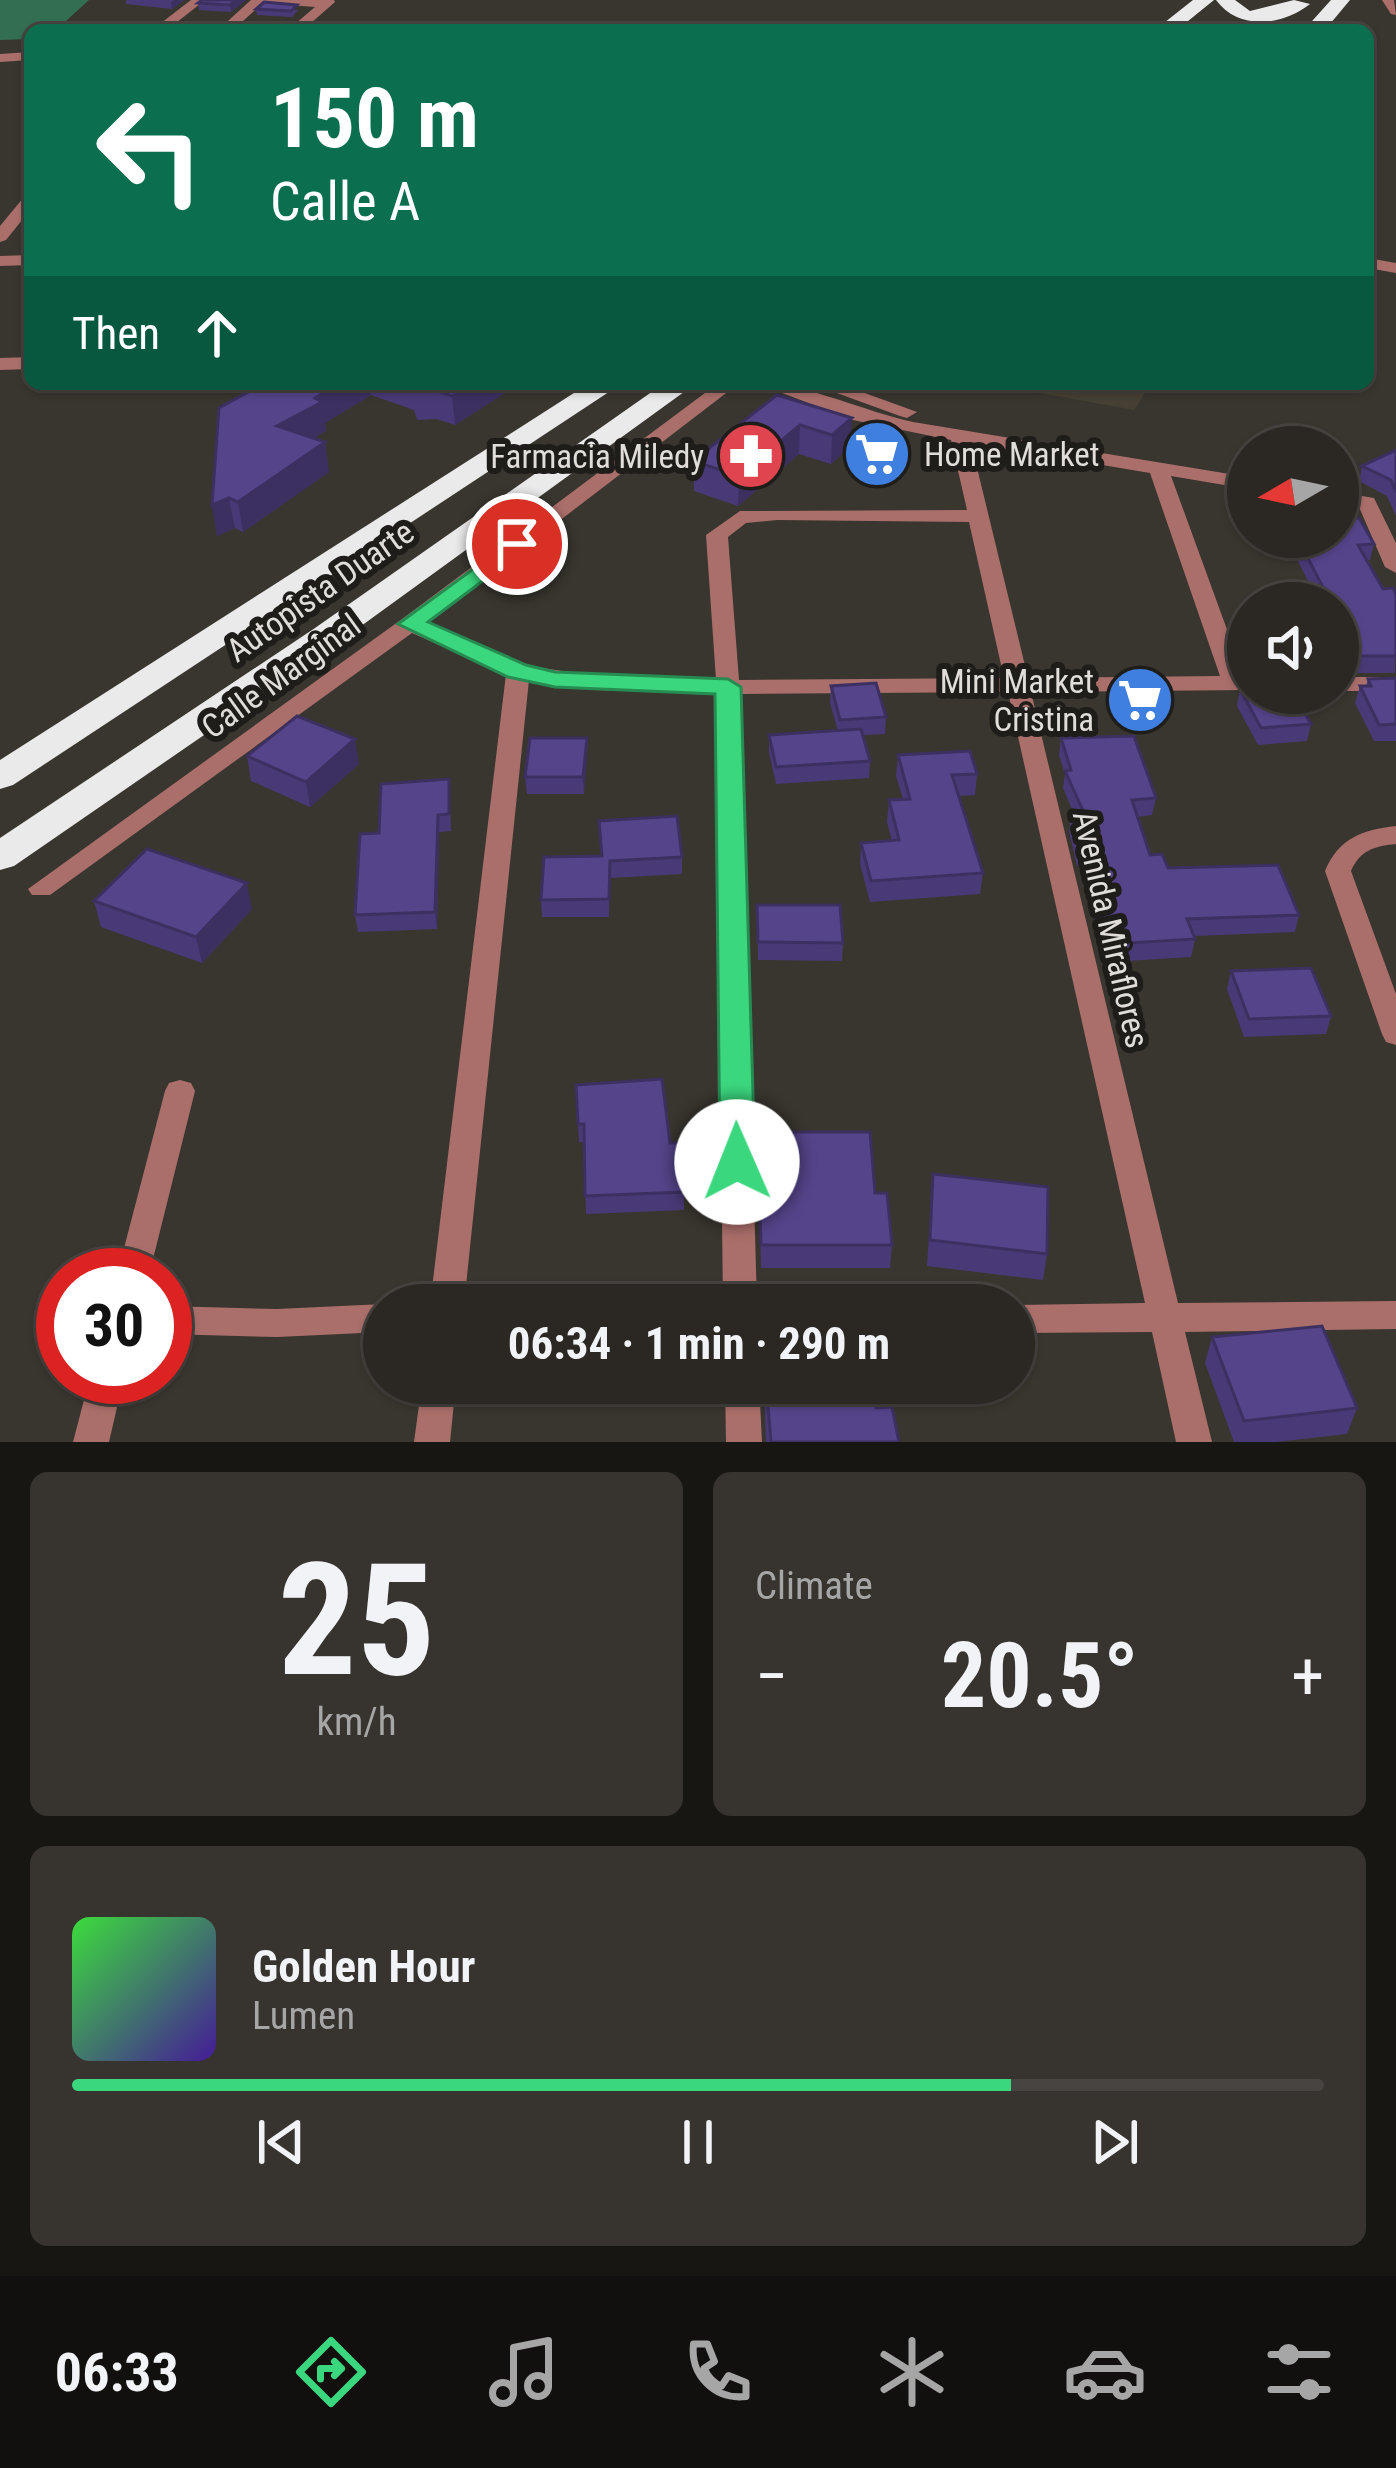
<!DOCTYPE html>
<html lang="en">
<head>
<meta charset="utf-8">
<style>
  body { margin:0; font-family:"Roboto Condensed",sans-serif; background:#373430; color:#f1f3f6; height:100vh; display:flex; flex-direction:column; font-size:45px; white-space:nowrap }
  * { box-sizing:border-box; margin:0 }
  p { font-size:39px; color:#a6a6a6 }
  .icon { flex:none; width:66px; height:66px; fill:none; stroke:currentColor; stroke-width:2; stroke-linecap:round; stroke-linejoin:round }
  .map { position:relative; height:1442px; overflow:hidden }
  .details { display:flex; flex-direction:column; gap:30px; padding:30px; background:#181613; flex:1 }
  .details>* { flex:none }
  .guide { position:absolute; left:24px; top:24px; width:1350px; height:366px; border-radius:18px; box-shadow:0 3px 9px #0004,0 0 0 3px #474441; background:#0b6e4f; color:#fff; overflow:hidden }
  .needle { width:78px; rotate:261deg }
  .fabs { position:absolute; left:1227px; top:426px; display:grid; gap:24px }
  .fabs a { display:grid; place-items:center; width:132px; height:132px; border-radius:50%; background:#2b2823; box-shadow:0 3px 9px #0004,0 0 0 3px #474441; font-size:60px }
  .speed { position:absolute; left:36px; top:1248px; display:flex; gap:24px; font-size:60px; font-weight:700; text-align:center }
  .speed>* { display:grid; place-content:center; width:156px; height:156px; border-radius:50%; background:#2b2823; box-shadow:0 3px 9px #0004,0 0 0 3px #474441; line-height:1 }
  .speed .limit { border:18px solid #d22; background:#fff; color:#111 }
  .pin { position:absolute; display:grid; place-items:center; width:102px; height:102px; color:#fff; margin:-51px; border:6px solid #fff; border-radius:50%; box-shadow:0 3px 12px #0007 }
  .me { position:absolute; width:132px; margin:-66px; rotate:359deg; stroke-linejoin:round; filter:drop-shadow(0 0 9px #0008) }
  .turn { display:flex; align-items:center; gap:42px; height:252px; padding:0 48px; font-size:54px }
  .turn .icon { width:156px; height:156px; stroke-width:2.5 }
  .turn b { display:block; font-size:84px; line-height:102px }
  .then { display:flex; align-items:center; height:114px; padding:0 48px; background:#0003; gap:24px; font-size:45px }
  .big { font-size:90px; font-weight:700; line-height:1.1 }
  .details .card { flex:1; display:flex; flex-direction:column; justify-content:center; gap:18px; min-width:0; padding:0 42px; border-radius:18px; background:#373430 }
  .details .dial { align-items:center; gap:0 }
  .dial b { font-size:156px; line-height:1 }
  .song { display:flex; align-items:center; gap:36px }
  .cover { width:144px; height:144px; border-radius:18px; background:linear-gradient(135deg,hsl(120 70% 55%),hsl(260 70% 35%)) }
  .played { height:12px; border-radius:6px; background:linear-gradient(90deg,#3bd77e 75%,#474441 75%) }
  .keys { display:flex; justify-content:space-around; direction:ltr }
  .heat { display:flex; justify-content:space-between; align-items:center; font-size:66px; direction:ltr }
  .details .tiles { flex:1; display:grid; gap:30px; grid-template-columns:1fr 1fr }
  .card:last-child { grid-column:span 2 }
  .trip { position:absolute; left:363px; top:1284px; width:672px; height:120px; border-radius:60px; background:#2b2823; box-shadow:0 3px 9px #0004,0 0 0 3px #474441; font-weight:700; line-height:120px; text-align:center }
  .dock { display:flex; height:192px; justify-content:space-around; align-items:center; background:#11100e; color:#a6a6a6 }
  .dock .icon { width:84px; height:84px }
  .dock .on { color:#3bd77e }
  .dock b { font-size:54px; color:#f1f3f6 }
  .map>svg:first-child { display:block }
</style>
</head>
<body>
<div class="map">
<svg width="1396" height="1442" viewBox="0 0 1396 1442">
  <rect width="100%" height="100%" fill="#39362f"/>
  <polygon fill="#463f33" points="990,384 1151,384 1134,410"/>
  <polygon fill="#336e53" points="0,0 89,0 56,30 30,30 30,39 0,40"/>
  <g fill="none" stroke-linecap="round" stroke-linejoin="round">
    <g fill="#ab6f6b" fill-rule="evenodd">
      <polygon points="191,0 205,0 167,30 152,30"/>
      <polygon points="251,0 334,0 335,2 303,30 288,30 315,7 263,3 233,30 218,30"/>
      <polygon points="1382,0 1394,0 1396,15 1391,14"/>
      <polygon points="30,52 30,60 0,62 0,54"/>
      <polygon points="30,195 30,210 6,240 0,242 0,226 24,197"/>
      <polygon points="30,255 30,265 0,266 0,256"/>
      <polygon points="1368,258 1396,263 1396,273 1368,268"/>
      <polygon points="30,357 30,369 0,370 0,358"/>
      <path d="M717,384H738L426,623L523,665L595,676L716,680L706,535L740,511L967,510L951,440L853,420L759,384C810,384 862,411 913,422L1248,477V489L1171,476L1244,676H1248V690L1031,692L1178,1303L1396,1301V1329L1185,1332L1212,1442H1176L1152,1332L1014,1333V1305L1145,1303L1008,692L740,694L757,1305H723L716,694L595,690L529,680L464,1305H430L506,674L412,633L50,895H32L28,889L402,619ZM971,443L1150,473L1220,676L1028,678ZM777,520L969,522L1004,678L739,680L728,537L746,523Z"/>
      <polygon points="812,384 840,384 917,412 907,418 900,416"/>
      <polygon points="1338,492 1374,498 1396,543 1396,573 1385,567 1359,507 1338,504"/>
      <rect x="1338" y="677" width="58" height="14"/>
      <path d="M1396,826V844C1375,846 1360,850 1351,871L1396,994V1045L1386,1042L1382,1034L1325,871C1339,838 1362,830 1396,826Z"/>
      <polygon points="180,1080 191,1083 195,1091 149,1275 117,1275 165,1091 169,1083"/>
      <polygon points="384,1304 388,1305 384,1305 384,1332 277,1337 165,1334 165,1306 277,1309"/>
      <polygon points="90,1377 124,1377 109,1442 73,1442"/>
      <polygon points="422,1383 456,1383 450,1442 414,1442"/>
      <polygon points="725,1383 759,1383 762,1442 726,1442"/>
    </g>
    <g fill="#eaeaea" fill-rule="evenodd">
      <polygon points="1193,0 1214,0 1177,30 1155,30"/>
      <path d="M1216,0H1235L1250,11L1294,0L1310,4C1282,26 1239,31 1216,0Z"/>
      <polygon points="1331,0 1350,0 1325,30 1304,30"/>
      <polygon points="588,384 621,384 13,785 0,789 0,760"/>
      <polygon points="663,384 695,384 339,642 14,866 0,870 0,838 315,628"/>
    </g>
  </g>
  <g fill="#493a77">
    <polygon points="126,0 184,0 172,9 126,4"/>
    <polygon points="202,0 246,0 231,12 199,10 198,3"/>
    <polygon points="256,9 298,10 292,17 257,15"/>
    <polygon points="263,384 519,384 455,425 437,419 417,420 414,410 371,395 325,423 326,431 313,438 329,472 243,532 235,528 217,536 212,505"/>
    <polygon points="777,395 850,447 831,464 799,454 738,506 694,491 693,461"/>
    <polygon points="1396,450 1396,516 1387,496 1359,481 1362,466"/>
    <polygon points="1286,537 1338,537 1374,544 1370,560 1367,560 1383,589 1396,594 1395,673 1353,673 1338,642 1338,603 1319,603"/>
    <polygon points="1396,678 1396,741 1374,741 1355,703 1360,686 1366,686 1368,679"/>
    <polygon points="831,686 886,717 885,734 863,735 870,761 869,778 776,784 769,752 769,735 838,731 830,703"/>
    <polygon points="1240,689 1311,724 1307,741 1258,745 1237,706"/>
    <polygon points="587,738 587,755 584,794 527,794 525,777"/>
    <polygon points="1061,738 1156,798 1152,815 1137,817 1150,855 1168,868 1299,915 1295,932 1193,936 1195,939 1191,957 1110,962 1094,919 1097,901 1085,866 1077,866 1069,831 1072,814 1074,814 1063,788 1065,774 1059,755"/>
    <polygon points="898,755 977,774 975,795 958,796 983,873 980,894 870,902 860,864 861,843 892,841 887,822 889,800 903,799 896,776"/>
    <polygon points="247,756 359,764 310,807 251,781"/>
    <polygon points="449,779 451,831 439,832 437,929 358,932 355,915 379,833"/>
    <polygon points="601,856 682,857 682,874 610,878 609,917 542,917 541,900"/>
    <polygon points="94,901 252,909 202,963 101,927"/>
    <polygon points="757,905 843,943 842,961 758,960"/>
    <polygon points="1231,971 1331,1016 1326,1034 1244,1037 1227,989"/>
    <polygon points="576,1085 684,1192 684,1210 586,1214 584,1142 579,1142"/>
    <polygon points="758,1132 875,1193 892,1245 890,1268 761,1268"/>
    <polygon points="933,1174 1047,1254 1043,1280 927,1266"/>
    <polygon points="1212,1337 1357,1408 1347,1434 1276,1442 1234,1442 1205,1363"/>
    <polygon points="764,1383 873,1383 876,1408 899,1442 766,1442"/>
  </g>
  <g fill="#3c3061">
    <polygon points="174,0 184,0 172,9 171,2"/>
    <polygon points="236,0 246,0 231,12 230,5"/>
    <polygon points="338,384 370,384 371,395 325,423 326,431 282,456 277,426 315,398"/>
    <polygon points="472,384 519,384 455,425 452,396"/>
    <polygon points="852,418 850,447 831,464 832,435"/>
    <polygon points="800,425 799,454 738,506 739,476"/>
    <polygon points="325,442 329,472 243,532 238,502"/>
    <polygon points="229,498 235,528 217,536 212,505"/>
    <polygon points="587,738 587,755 584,794 583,777"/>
    <polygon points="355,739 359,764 310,807 306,782"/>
    <polygon points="438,815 439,832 437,929 435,912"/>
    <polygon points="247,883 252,909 202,963 196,937"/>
  </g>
  <g fill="#55448a" stroke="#3c3061" stroke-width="3">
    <polygon points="202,0 236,0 230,5 198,3"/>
    <polygon points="264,2 297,5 291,11 256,9"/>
    <polygon points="263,384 338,384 315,398 322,402 277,426 325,442 238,502 229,498 212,505 219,408"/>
    <polygon points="412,384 472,384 452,396 435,390 414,391"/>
    <polygon points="777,395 852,418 832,435 800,425 739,476 693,461"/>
    <polygon points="1274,427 1316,434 1313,447 1269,447"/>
    <polygon points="1396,450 1396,492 1391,480 1362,466"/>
    <polygon points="1359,518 1374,544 1358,545 1383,589 1393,588 1396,594 1396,656 1358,656 1338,618 1338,603 1331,603 1297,537 1338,537 1338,519"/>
    <polygon points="1396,678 1396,724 1379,725 1360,686 1371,686 1368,679"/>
    <polygon points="876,683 886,717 840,720 831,686"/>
    <polygon points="1240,689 1248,689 1248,693 1293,693 1311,724 1261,728"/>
    <polygon points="297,716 355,739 306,782 247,756"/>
    <polygon points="861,729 870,761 776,767 769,735"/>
    <polygon points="1134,736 1156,798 1132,800 1150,855 1162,854 1168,868 1278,865 1299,915 1187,919 1195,939 1113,944 1097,901 1106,901 1087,849 1080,849 1072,814 1084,813 1065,771 1071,770 1061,738"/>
    <polygon points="530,738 587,738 583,777 525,777"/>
    <polygon points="970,751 977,774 952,775 983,873 871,881 861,843 899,840 889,800 910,799 898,755"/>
    <polygon points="449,779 449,814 438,815 435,912 355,915 360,834 379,833 381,784"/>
    <polygon points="677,816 682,857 610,861 609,899 541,900 544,857 602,856 599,821"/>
    <polygon points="147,849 247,883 196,937 94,901"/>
    <polygon points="757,905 840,905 843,943 758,942"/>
    <polygon points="1311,968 1331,1016 1249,1019 1231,971"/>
    <polygon points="662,1079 670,1143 681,1143 684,1192 585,1196 584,1124 578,1124 576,1085"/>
    <polygon points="758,1132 870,1132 875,1193 887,1193 892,1245 761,1245"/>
    <polygon points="933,1174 1048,1187 1047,1254 930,1240"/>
    <polygon points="1322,1326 1357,1408 1244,1421 1212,1337"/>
    <polygon points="766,1383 873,1383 876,1408 892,1407 899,1442 771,1442"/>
  </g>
  <polygon fill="#3bd77e" stroke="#268c52" stroke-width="3" points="517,537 529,544 525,549 428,622 526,665 555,672 728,679 741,687 755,1162 750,1172 737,1176 725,1172 720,1162 715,694 555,687 508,677 398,624"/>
  <defs>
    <symbol id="supermarket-disc" viewBox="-11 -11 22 22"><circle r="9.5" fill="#3f7fe0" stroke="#1f1d1a"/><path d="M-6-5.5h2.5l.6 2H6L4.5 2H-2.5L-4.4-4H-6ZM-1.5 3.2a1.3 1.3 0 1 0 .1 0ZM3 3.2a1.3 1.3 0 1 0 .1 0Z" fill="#fff"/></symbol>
    <symbol id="pharmacy-disc" viewBox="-11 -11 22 22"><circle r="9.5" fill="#e0444e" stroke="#1f1d1a"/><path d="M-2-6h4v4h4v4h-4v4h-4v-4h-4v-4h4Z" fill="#fff"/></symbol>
  </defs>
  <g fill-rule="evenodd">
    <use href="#supermarket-disc" x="839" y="416" width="76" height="76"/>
    <use href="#pharmacy-disc" x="713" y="418" width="76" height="76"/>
    <use href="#supermarket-disc" x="1102" y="662" width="76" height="76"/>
  </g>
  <g text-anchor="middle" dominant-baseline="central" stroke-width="12" stroke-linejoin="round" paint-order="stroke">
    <g font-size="33" fill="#e1deda" stroke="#1f1d1a" text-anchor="end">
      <text x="924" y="454" text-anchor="start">Home Market</text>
      <text x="704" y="456">Farmacia Miledy</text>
      <text x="1094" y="681">Mini Market<tspan x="1094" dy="38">Cristina</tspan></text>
    </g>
    <g font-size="33" fill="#e1deda" stroke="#1f1d1a">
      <text transform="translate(320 591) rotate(-35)">Autopista Duarte</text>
      <text transform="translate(281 676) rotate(-36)">Calle Marginal</text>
      <text transform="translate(1111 929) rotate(77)">Avenida Miraflores</text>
    </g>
  </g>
</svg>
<div class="fabs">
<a><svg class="needle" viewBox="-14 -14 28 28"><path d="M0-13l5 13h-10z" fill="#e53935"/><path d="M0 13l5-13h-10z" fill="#a6a6a6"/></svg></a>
<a><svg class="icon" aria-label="sound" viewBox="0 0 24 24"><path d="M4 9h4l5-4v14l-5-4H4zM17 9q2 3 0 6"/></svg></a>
</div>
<div class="speed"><div class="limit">30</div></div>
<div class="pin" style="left:517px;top:544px;background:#d93025"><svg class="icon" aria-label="arrive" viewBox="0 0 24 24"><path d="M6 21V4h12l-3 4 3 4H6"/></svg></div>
<svg class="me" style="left:737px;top:1162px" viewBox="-20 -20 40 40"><circle r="19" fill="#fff"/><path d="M0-13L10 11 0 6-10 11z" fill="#3bd77e"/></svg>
<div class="trip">06:34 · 1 min · 290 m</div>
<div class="guide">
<div class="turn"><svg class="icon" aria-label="left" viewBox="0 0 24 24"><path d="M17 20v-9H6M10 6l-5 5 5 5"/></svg><div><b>150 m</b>Calle A</div></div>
<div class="then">Then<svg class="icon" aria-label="ahead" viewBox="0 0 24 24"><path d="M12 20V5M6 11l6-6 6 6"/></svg></div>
</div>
</div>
<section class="details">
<div class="tiles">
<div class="card dial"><b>25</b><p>km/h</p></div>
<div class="card"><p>Climate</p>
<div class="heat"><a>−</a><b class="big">20.5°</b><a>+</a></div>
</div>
<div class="card">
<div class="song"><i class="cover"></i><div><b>Golden Hour</b><p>Lumen</p></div></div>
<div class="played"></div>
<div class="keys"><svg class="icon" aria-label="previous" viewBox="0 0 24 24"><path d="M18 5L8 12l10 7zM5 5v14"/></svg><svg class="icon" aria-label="pause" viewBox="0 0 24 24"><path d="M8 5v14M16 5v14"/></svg><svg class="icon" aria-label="next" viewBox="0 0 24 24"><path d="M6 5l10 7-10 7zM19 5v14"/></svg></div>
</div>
</div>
</section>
<nav class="dock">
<b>06:33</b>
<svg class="icon on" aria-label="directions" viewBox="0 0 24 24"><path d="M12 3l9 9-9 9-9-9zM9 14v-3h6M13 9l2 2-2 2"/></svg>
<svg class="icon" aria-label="music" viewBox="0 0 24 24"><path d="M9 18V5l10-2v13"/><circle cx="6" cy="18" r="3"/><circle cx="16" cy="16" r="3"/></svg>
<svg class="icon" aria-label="phone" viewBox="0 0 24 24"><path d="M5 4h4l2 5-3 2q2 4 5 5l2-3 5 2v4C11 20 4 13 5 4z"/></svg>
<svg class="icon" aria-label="climate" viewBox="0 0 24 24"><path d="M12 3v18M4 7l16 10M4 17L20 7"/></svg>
<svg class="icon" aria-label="car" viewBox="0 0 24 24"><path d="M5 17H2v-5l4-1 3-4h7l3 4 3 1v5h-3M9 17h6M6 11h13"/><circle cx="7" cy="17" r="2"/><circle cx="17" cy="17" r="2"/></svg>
<svg class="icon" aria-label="filters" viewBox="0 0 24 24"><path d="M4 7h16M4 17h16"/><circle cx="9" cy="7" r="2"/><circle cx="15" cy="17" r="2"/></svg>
</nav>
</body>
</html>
